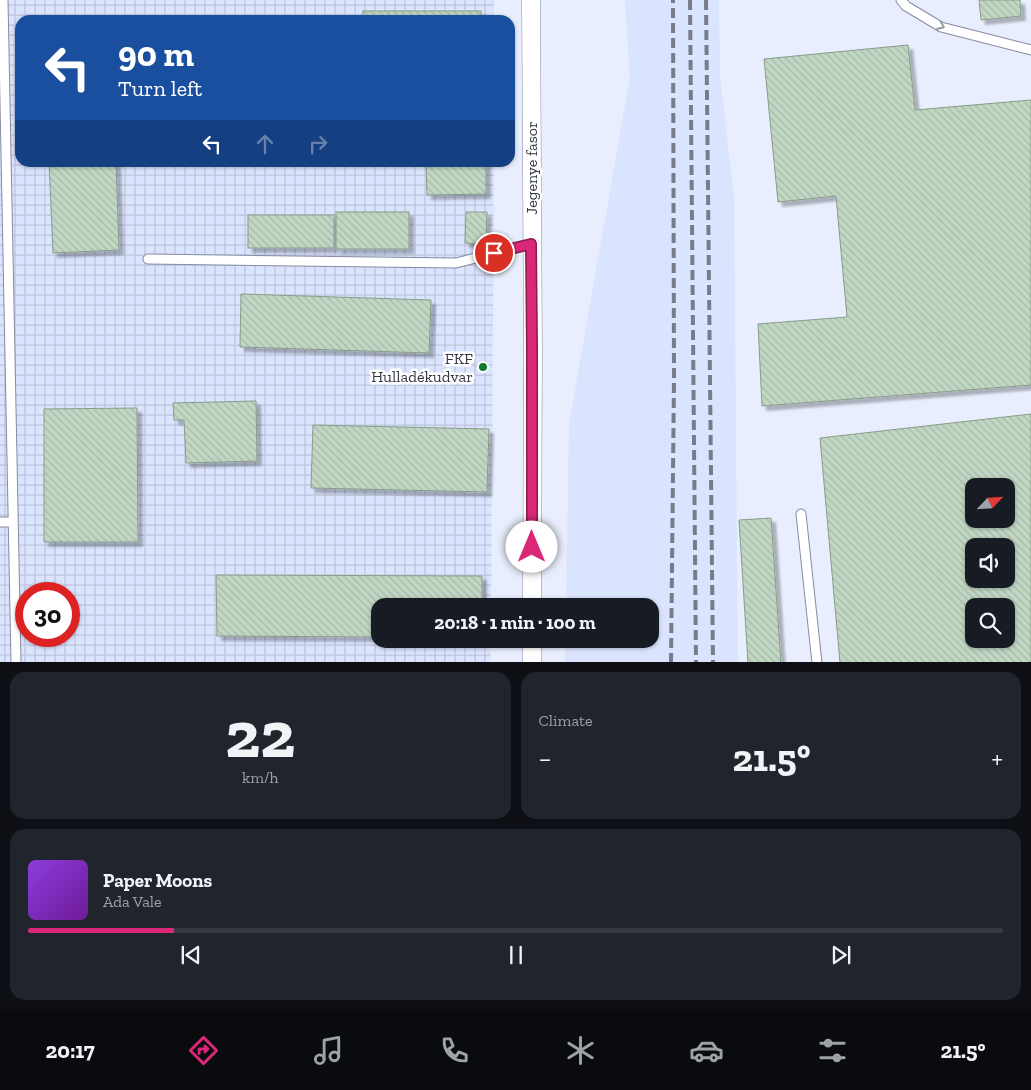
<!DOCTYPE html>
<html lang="en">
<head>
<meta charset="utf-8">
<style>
  body { margin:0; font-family:"Zilla Slab",serif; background:#20242c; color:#f1f3f6; height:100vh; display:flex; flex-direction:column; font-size:19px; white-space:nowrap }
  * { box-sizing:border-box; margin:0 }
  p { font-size:16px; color:#9ea1a6 }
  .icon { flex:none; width:28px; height:28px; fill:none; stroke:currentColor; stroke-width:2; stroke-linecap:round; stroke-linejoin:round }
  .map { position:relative; height:662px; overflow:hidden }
  .drawer { display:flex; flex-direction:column; gap:10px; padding:10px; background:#0d0f14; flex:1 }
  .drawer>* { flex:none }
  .top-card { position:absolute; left:15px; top:15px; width:500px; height:152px; border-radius:15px; box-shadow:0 1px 4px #0004; background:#1a4fa0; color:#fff; overflow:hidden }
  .needle { width:32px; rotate:65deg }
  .fabs { position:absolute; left:965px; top:478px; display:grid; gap:10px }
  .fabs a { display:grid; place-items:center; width:50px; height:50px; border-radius:10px; background:#171b24; box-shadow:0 1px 4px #0004; font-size:25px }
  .speed { position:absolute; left:15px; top:582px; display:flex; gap:10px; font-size:25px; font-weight:700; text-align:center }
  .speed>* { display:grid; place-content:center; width:65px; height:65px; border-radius:50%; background:#171b24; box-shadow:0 1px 4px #0004; line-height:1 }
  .speed .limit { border:8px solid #d22; background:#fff; color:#111 }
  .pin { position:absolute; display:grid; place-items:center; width:42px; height:42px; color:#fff; margin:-21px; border:2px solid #fff; border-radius:50%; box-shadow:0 1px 5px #0007 }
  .me { position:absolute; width:55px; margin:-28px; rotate:0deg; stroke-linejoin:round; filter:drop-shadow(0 0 4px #0008) }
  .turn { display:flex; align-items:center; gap:18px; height:105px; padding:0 20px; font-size:22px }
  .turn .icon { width:65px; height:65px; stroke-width:2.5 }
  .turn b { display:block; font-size:35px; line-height:42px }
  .lanes { display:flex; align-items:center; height:48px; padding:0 20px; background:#0003; justify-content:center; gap:25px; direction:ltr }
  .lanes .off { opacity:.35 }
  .big { font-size:38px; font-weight:700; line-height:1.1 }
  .drawer .widget { flex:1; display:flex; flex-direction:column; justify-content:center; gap:8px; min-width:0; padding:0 18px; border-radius:15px; background:#20242c }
  .drawer .dial { align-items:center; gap:0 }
  .dial b { font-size:65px; line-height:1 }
  .song { display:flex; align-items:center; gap:15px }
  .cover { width:60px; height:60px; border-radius:8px; background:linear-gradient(135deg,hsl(270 70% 55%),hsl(280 70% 35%)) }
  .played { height:5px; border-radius:2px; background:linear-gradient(90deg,#db2777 15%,#363941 15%) }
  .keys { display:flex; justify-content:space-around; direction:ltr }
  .heat { display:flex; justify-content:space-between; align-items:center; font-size:28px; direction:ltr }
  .drawer .tiles { flex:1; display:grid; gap:10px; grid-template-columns:1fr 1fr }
  .widget:last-child { grid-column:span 2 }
  .trip { position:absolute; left:371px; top:598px; width:288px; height:50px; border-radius:15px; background:#171b24; box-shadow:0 1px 4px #0004; font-weight:700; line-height:50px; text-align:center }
  .tabs { display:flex; height:80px; justify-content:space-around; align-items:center; background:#090b0e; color:#9ea1a6 }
  .tabs .icon { width:35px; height:35px }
  .tabs .on { color:#db2777 }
  .tabs b { font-size:22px; color:#f1f3f6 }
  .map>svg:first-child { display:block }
</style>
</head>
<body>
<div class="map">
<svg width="1031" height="663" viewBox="0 0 1031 663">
  <defs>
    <pattern id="industrial-grid" width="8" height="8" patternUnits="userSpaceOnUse" patternTransform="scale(1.25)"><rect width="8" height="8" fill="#dbe4fe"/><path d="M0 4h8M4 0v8" fill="none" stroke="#bdc4db"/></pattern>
    <pattern id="building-back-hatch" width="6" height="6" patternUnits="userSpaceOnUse" patternTransform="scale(1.25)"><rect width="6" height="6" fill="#c1d7c3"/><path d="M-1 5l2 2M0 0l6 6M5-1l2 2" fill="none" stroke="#a6b9a9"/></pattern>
    <filter id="shadow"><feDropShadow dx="4.5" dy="4.5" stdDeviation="1" flood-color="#0004"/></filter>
  </defs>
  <rect width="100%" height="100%" fill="#e8eefd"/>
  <polygon fill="#dbe4fe" points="625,0 719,0 720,76 734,197 738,662 565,662 565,639 650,639 650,606 566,606 569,424 630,77"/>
  <path fill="url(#industrial-grid)" fill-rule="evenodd" d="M0,0H494V20H20V162L494,163L491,606H380V639H491L490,662L0,663ZM26,594H69V636H26Z"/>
  <g fill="url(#building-back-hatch)" stroke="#889c89" fill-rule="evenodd" filter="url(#shadow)">
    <polygon points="979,0 1020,0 1021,16 981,20"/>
    <rect x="363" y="11" width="118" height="9"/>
    <polygon points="908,45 915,110 1031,100 1031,385 762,406 758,324 847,317 836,196 778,202 764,59"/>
    <polygon points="49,162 116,162 119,250 53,253"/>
    <polygon points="426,162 486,162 486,194 427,195"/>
    <rect x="336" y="212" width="73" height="37"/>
    <polygon points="466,212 487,212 486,244 465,243"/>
    <rect x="248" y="215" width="86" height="33"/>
    <polygon points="241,294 431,300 429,353 240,347"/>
    <polygon points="256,401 257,461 186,463 184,420 174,420 173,403"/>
    <polygon points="137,408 138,542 44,542 44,409"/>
    <path d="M1031,414V663H840L820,438ZM974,486H1006V519H974ZM974,546H1006V579H974ZM974,606H1006V639H974Z"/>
    <polygon points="313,425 489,429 487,492 311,488"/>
    <polygon points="771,518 781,663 748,663 739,520"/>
    <polygon points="216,575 482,576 482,606 380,606 380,637 217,636"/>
  </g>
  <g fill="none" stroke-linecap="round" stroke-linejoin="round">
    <defs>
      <g id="lane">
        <polyline points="3,0 16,663"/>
        <polyline points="901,0 906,6 941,27 1031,50"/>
        <polyline points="148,259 456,263 531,244"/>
        <polyline points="801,514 817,663"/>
        <polyline points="0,522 12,522"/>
      </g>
      <g id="street">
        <polyline points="531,0 533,349 532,606"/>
        <polyline points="532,663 532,639"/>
      </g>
    </defs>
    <use href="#lane" stroke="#848ca3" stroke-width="11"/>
    <use href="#street" stroke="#848ca3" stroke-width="19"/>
    <use href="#lane" stroke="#fff" stroke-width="9"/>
    <use href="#street" stroke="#fff" stroke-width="18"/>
    <g stroke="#777c88" stroke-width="4" stroke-dasharray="10 5" stroke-linecap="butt">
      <polyline points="690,0 696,663"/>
      <polyline points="706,0 713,663"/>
      <polyline points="671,663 674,378 673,0"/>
    </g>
  </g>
  <defs><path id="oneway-chevron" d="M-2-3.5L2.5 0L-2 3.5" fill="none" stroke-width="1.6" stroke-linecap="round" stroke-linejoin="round" transform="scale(1.25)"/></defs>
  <use stroke="#9a9ca0" href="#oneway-chevron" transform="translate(941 26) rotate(23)"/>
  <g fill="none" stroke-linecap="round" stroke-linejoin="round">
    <defs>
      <polyline id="route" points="494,253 531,244 532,349 532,547"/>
    </defs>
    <use href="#route" stroke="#8e194d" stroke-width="12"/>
    <use href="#route" stroke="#db2777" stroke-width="9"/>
  </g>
  <circle fill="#127a2d" stroke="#fff" stroke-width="2" cx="483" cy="367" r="5"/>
  <g text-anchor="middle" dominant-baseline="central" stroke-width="5" stroke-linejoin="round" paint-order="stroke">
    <g font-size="16" fill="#343842" stroke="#fff">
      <text transform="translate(531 168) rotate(-90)">Jegenye fasor</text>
    </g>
    <g font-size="16" fill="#343842" stroke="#fff" text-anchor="end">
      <text x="473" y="358">FKF<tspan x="473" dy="18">Hulladékudvar</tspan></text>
    </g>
  </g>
</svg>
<div class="fabs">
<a><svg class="needle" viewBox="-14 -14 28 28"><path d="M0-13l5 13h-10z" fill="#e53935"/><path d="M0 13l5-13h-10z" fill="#9ea1a6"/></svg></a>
<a><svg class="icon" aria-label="sound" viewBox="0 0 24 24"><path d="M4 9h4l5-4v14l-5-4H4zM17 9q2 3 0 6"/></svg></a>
<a><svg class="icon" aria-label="search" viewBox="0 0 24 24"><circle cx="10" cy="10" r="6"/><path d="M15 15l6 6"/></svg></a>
</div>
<div class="speed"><div class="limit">30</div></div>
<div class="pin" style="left:494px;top:253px;background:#d93025"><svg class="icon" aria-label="arrive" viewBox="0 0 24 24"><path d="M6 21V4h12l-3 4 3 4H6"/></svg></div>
<svg class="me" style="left:532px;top:547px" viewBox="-20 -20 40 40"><circle r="19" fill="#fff"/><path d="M0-13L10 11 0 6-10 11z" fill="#db2777"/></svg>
<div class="trip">20:18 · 1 min · 100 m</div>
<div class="top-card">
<div class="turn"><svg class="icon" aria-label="left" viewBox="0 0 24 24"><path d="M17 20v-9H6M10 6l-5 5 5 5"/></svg><div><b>90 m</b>Turn left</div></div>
<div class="lanes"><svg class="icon" aria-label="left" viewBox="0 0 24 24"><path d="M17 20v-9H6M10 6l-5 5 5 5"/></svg><svg class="icon off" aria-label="ahead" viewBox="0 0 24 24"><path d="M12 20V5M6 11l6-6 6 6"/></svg><svg class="icon off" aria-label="right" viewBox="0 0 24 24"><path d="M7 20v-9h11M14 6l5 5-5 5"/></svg></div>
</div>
</div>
<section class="drawer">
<div class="tiles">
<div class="widget dial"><b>22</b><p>km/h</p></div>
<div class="widget"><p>Climate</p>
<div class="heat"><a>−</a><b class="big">21.5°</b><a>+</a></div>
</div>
<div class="widget">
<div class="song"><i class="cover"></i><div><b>Paper Moons</b><p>Ada Vale</p></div></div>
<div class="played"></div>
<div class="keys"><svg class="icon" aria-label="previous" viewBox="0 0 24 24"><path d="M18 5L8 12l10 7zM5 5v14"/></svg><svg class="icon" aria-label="pause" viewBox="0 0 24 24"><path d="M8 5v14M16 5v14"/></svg><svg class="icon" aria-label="next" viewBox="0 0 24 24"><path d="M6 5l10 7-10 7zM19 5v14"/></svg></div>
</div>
</div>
</section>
<nav class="tabs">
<b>20:17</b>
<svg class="icon on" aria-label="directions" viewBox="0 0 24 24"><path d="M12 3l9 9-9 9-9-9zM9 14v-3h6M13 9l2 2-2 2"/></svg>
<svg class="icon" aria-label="music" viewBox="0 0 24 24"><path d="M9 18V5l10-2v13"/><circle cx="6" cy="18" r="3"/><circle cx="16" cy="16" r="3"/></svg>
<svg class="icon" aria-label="phone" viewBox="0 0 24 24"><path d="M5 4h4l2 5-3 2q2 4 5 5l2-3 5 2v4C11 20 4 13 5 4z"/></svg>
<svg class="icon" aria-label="climate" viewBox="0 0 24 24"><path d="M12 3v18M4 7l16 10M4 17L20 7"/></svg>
<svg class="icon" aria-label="car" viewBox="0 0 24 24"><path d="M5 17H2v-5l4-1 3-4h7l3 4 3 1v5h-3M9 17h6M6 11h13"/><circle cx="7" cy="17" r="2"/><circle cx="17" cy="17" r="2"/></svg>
<svg class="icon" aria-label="filters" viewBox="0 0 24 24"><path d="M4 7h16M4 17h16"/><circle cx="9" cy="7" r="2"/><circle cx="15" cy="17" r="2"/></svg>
<b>21.5°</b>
</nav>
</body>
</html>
